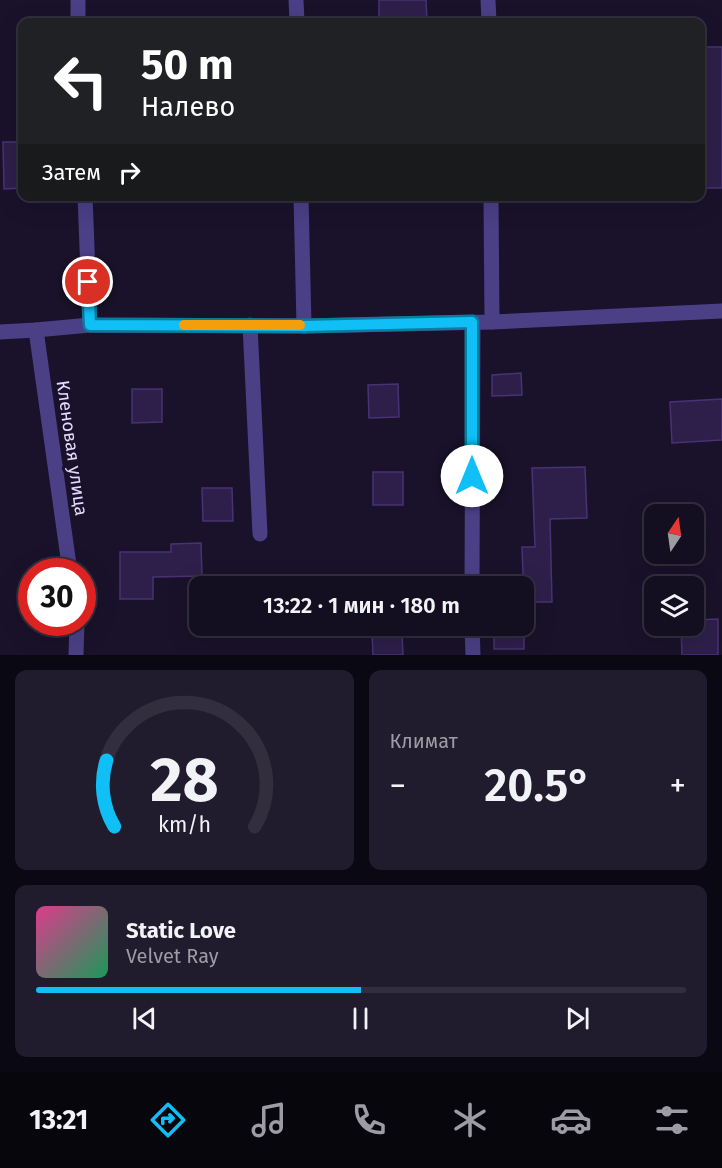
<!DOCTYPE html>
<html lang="ru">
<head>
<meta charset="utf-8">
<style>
  body { margin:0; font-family:"Fira Sans",sans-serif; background:#201c2d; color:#f1f3f6; height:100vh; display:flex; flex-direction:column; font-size:22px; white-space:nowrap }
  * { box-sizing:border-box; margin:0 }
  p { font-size:20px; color:#9d9ca5 }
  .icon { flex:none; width:33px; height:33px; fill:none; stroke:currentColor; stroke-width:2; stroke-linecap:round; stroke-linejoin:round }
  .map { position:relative; height:655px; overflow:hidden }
  .details { display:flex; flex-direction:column; gap:15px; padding:15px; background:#0a0812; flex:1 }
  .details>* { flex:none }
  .guide { position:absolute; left:18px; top:18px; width:687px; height:183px; border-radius:12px; box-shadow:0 6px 24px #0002,0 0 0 2px #322e3e; background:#202124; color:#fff; overflow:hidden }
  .needle { width:39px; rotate:13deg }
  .buttons { position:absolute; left:644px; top:504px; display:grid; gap:12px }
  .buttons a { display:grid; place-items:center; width:60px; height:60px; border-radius:12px; background:#130e20; box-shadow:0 6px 24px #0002,0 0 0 2px #322e3e; font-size:30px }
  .speed { position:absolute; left:18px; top:558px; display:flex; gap:12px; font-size:30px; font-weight:700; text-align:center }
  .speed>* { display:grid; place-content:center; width:78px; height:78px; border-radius:50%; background:#130e20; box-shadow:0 6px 24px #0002,0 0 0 2px #322e3e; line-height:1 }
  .speed .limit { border:9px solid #d22; background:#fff; color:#111 }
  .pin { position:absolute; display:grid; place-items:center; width:51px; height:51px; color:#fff; margin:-26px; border:3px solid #fff; border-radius:50%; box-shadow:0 2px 6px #0007 }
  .me { position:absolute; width:66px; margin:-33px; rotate:0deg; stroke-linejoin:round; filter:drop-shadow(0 0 4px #0008) }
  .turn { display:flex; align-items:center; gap:21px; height:126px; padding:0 24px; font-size:27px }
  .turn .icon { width:78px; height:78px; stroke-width:2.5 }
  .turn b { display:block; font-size:42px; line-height:51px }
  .then { display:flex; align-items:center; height:57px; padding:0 24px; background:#0003; gap:12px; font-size:22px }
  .big { font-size:45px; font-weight:600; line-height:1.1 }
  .details .tile { flex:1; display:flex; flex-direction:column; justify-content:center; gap:9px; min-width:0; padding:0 21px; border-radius:12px; background:#201c2d }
  .details .dial { align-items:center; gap:0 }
  .dial svg { height:156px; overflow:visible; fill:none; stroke:#322e3e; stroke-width:7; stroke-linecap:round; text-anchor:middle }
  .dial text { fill:#f1f3f6; stroke:none }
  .song { display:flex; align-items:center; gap:18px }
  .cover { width:72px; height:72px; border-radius:9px; background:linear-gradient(135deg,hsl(330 70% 55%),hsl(150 70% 35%)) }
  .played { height:6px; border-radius:3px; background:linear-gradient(90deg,#10bff5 50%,#322e3e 50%) }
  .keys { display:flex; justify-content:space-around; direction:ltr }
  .heat { display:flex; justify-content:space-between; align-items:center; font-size:33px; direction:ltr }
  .details .tiles { flex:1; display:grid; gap:15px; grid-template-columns:1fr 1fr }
  .tile:last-child { grid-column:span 2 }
  .trip { position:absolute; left:189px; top:576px; width:345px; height:60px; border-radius:12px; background:#130e20; box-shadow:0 6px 24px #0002,0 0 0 2px #322e3e; font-weight:600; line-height:60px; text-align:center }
  .tabs { display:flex; height:96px; justify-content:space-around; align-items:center; background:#08060d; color:#9d9ca5 }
  .tabs .icon { width:42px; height:42px }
  .tabs .active { color:#10bff5 }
  .tabs b { font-size:27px; color:#f1f3f6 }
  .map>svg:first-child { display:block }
</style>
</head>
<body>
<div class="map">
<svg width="722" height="655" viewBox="0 0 722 655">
  <rect width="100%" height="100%" fill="#19122a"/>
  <g fill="#2d1f4a" stroke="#483275" stroke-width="1.5">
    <polygon points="379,0 426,0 427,22 379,22"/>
    <polygon points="703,47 722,47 722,188 704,188"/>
    <polygon points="3,142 22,142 22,188 4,189"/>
    <polygon points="521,373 522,395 492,396 492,375"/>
    <polygon points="398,384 399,417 369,418 368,385"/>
    <polygon points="132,389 162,389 162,422 132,423"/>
    <polygon points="722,399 722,440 672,443 670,402"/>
    <polygon points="585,467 587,518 550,519 552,602 524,602 522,547 535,547 532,468"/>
    <rect x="373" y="472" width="30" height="33"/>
    <polygon points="202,488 232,488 233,521 203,521"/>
    <polygon points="201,543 202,576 153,577 153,599 120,599 120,552 171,552 171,544"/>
    <polygon points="718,619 718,655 682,655 681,626 693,626 693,620"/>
    <rect x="494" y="626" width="30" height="23"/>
    <polygon points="372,633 402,633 403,655 373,655"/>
  </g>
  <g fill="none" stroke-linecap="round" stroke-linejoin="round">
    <g stroke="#4b3f86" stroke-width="15">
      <polyline points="78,0 78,22"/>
      <polyline points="296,0 297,22"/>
      <polyline points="488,0 489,22"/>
      <polyline points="85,196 90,325"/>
      <polyline points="301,196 304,326"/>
      <polyline points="491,196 492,322"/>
      <polyline points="250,325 260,534"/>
      <polyline points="36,330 70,572"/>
      <polyline points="0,332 36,330 90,325 304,326 492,322 722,311"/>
      <polyline points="472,586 473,322"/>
      <polyline points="472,626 473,655"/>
      <polyline points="76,655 77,622"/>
    </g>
  </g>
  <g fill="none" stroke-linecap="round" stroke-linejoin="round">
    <defs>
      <polyline id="route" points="88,282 90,325 304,326 472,322 472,476"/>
    </defs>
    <use href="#route" stroke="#0a7c9f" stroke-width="15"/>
    <use href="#route" stroke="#10bff5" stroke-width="10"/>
    <polyline stroke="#f59e0b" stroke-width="10" points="184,325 300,325"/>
  </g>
  <g text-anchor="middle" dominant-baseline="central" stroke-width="6" stroke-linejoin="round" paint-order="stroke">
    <g font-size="18" fill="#e4dcfe" stroke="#19122a">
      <text transform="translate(72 448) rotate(82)">Кленовая улица</text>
    </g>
  </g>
</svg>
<div class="buttons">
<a><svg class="needle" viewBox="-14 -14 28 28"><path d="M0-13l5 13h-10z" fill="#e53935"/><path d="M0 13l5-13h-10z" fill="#9d9ca5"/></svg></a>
<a><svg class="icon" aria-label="layers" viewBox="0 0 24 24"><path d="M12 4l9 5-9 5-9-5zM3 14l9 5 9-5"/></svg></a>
</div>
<div class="speed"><div class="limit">30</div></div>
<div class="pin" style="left:88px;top:282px;background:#d93025"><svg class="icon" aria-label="arrive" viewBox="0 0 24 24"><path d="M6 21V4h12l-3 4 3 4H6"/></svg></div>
<svg class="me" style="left:472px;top:476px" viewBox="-20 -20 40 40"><circle r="19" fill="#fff"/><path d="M0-13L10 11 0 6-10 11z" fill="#10bff5"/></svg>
<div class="trip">13:22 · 1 мин · 180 m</div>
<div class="guide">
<div class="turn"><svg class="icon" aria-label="left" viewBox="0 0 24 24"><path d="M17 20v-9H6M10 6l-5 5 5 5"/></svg><div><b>50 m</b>Налево</div></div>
<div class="then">Затем<svg class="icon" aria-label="right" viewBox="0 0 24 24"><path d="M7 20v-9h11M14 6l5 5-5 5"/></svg></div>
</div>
</div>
<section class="details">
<div class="tiles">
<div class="tile dial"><svg viewBox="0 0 100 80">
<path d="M14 69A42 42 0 1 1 86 69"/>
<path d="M14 69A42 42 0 0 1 10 35" stroke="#10bff5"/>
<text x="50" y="56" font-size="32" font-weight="700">28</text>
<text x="50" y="72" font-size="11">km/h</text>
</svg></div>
<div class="tile"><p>Климат</p>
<div class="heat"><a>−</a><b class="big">20.5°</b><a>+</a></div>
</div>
<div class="tile">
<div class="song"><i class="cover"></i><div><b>Static Love</b><p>Velvet Ray</p></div></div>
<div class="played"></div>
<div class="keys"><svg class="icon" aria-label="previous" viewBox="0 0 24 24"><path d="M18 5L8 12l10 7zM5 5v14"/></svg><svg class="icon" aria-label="pause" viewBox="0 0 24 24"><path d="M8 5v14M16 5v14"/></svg><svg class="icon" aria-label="next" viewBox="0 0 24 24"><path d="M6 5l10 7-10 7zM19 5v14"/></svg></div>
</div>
</div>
</section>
<nav class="tabs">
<b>13:21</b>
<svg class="icon active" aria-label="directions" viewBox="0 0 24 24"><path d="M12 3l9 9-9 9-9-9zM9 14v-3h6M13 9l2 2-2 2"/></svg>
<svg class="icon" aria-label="music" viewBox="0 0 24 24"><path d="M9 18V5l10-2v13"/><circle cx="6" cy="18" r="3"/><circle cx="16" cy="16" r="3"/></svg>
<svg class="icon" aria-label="phone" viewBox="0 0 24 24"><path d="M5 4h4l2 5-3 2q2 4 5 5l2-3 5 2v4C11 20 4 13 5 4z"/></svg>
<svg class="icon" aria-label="climate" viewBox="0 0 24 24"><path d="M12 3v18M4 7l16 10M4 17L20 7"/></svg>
<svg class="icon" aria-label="car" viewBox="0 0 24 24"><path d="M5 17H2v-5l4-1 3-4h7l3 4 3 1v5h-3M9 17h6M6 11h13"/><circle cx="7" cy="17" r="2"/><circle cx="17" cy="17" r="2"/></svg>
<svg class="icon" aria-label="filters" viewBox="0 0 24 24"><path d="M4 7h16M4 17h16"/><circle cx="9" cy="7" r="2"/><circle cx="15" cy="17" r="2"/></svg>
</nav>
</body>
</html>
